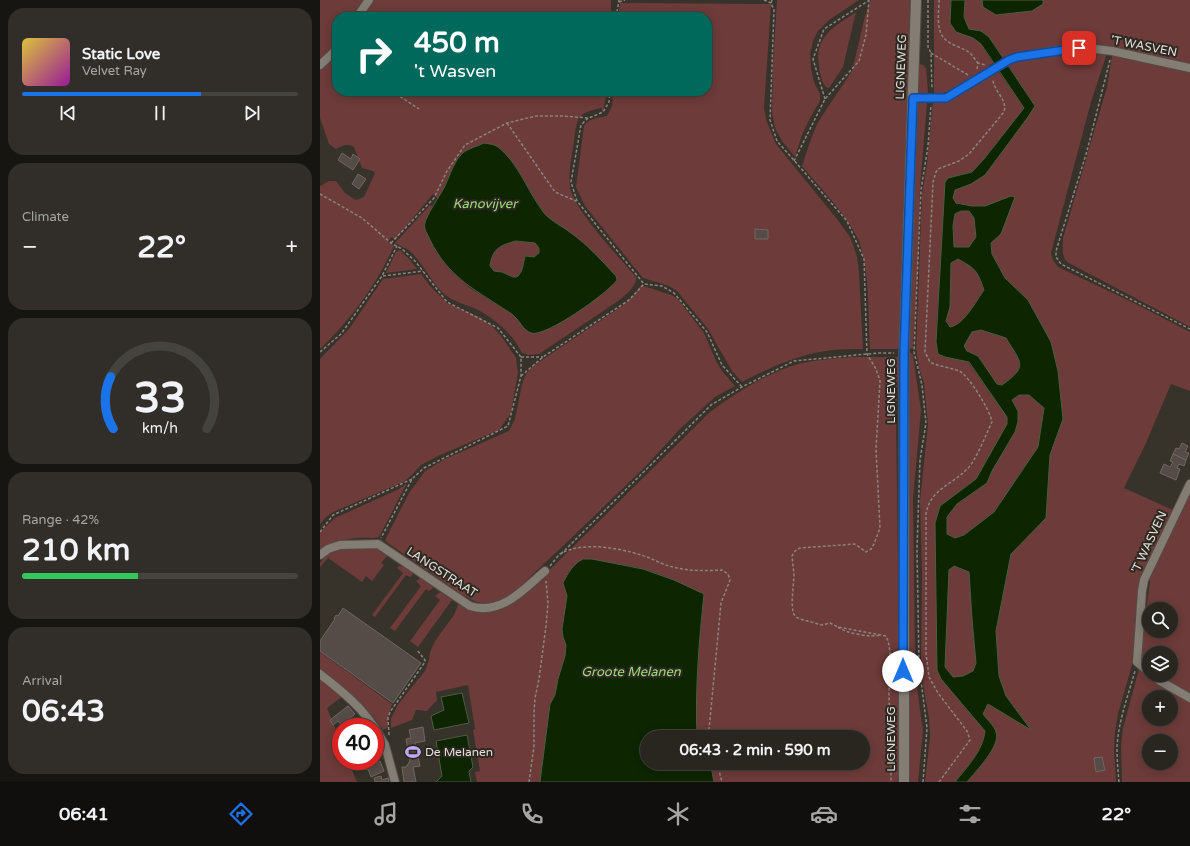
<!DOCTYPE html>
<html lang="en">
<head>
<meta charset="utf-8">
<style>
  body { margin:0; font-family:"Varela Round",sans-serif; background:#312e29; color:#f1f3f6; height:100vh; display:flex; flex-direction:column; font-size:15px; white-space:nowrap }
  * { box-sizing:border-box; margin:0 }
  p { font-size:13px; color:#a5a5a5 }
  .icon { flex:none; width:22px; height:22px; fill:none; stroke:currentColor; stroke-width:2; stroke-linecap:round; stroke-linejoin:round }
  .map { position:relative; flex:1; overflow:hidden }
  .sheet { display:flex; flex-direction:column; gap:8px; padding:8px; background:#171512; width:320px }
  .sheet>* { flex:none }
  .banner { position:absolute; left:12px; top:12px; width:380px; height:84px; border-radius:16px; box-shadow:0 2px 10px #0003,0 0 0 1px #45433e; background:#00695c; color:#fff; overflow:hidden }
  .controls { position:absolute; left:822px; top:602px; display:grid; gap:8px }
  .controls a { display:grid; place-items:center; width:36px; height:36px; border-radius:50%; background:#292620; box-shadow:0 2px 10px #0003,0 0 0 1px #45433e; font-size:20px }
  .speed { position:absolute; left:12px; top:718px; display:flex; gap:8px; font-size:20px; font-weight:700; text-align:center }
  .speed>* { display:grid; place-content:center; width:52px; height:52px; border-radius:50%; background:#292620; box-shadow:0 2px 10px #0003,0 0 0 1px #45433e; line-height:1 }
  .speed .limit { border:6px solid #d22; background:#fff; color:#111 }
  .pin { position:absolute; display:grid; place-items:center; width:34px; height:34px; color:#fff; margin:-17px; border-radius:8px; box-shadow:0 2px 6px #0006 }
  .me { position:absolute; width:44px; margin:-22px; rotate:0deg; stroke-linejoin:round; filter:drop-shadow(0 0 3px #0008) }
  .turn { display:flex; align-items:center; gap:14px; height:84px; padding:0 16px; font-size:18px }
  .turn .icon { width:52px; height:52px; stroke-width:2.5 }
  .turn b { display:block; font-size:28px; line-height:34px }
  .big { font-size:30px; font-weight:800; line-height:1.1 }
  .sheet .widget { flex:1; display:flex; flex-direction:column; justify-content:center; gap:6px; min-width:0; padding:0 14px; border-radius:16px; background:#312e29 }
  .sheet .dial { align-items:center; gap:0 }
  .dial svg { height:104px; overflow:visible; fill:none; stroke:#45433e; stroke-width:7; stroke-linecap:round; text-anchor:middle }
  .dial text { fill:#f1f3f6; stroke:none }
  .song { display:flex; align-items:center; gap:12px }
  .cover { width:48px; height:48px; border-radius:6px; background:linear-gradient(135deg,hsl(50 70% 55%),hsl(300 70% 35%)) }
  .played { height:4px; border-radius:2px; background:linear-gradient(90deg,#1a73e8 65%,#45433e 65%) }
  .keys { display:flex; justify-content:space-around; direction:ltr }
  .heat { display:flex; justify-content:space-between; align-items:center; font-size:22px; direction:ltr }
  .charge { height:6px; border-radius:3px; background:linear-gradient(90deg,#34c759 42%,#45433e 0) }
  .trip { position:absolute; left:320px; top:730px; width:230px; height:40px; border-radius:20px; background:#292620; box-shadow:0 2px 10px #0003,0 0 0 1px #45433e; font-weight:800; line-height:40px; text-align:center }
  .menu { display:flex; height:64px; justify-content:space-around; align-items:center; background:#100f0d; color:#a5a5a5 }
  .menu .icon { width:28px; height:28px }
  .menu .current { color:#1a73e8 }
  .menu b { font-size:18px; color:#f1f3f6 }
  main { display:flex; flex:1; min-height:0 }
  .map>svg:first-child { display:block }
</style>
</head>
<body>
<main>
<section class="sheet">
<div class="widget">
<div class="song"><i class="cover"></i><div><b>Static Love</b><p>Velvet Ray</p></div></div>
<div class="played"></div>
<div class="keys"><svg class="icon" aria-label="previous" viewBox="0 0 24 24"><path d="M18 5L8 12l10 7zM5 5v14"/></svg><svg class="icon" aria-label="pause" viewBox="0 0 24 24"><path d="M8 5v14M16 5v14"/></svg><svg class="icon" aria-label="next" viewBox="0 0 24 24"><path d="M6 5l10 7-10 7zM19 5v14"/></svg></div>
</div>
<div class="widget"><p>Climate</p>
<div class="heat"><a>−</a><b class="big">22°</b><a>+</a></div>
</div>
<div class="widget dial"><svg viewBox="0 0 100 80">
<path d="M14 69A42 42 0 1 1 86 69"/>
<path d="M14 69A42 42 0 0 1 12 29" stroke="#1a73e8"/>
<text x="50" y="56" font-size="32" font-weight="700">33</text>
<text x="50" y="72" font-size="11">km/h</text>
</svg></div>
<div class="widget"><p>Range · 42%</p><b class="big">210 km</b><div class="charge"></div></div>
<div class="widget"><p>Arrival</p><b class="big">06:43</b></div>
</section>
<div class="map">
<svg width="870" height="782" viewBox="0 0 870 782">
  <rect width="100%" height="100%" fill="#37322a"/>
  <g fill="#6d3b39" fill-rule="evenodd">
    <path d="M0,0H45L32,17H17C17,40 18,46 0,62Z"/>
    <polygon points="52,0 291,0 291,17 41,17"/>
    <polygon points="457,0 539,0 509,20 498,31 493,41 490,55 491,68 494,82 500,94 500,101 490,118 482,135 475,157 462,141 455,128 452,113 453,64"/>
    <path d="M551,0H590L588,98L579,349H550C548,318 550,266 538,239C527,215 500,188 482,166L491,139L498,122L532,71L545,16Z"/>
    <path d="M614,0H631L630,23L636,32L653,38L661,44L673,63C656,76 636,92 614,95Z"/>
    <path d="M645,0H662L663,7L723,4V0H870V65L788,48L699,53L683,57C671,41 670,33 649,29L644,17Z"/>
    <path d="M300,3L451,4L444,108L447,122L456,144L517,219L530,237L537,256L539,273L543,349C533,349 522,349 512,350C479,354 451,367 422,382L412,371L388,329L357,291L349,286L323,278L265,206L256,187L264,126C269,118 278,118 287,116L292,106L293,91H387V17H298Z"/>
    <path d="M536,12L523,67L509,88L506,87C501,81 500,73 499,66C494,36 514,27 536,12Z"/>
    <polygon points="760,51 787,53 771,102 731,253 733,260 738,267 814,303 870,332 870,391 851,384 826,443 804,488 853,510 824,570 819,584 814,658 798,714 795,732 794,749 796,782 647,782 671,752 663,714 668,704 710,729 686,696 679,676 676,631 691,554 726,518 730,455 743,419 738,371 731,342 708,300 685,278 672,254 671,243 681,234 691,196 665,206 652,206 636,203 633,198 635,190 651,184 665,175 708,117 715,106 688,65 695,60"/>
    <path d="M17,52V91H287L283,112L281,108C257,113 257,118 254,141C252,156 248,172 250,187C253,209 300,258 316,277C317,286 307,293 301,299L219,354L209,355L202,353C192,333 175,319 156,309C147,305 136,302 128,297C112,286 105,265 91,252C86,248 80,246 75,243L110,205L114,207L105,221L106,231L122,260L132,272L150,288L194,315L204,328H232L287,291L250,233L231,221L224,213L189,158L178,147L139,156L118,199L113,194L75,240L71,237L68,242L74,246C57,284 30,321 0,349V186L9,181H16L25,193L36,200L44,197L55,173L53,171L42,168L34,147C27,143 22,146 16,149L9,144L0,118V69Z"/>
    <path d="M795,54L870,71V327L747,262C741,255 743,246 743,238L787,87L792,56Z"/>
    <polygon points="599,64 603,65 606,68 608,91 600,188 598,264 593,348 589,349"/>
    <path d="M678,71L704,108L664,159L652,172L628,178L617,314L616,342L618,354L625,357L648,362L687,417V424L656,479L620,506L615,523L617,670L621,679L665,731C663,751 647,767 635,782H605L610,737L609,718L603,684L601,667L602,573L600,501L608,424L604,383L599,368L596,349L602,194L607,164L613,102Z"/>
    <polygon points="641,211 649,211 654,218 656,237 649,247 634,247 633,226 635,214"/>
    <path d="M196,241L215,243L219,248V253L214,257L205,256C203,264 203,272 197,277H193L182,272L174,271L170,266C172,249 180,245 196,241Z"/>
    <polygon points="80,250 90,260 97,269 66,273 76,252"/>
    <path d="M638,259C656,269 657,270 664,290C656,301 644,325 630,327L626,321L630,307L631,263Z"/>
    <polygon points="101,274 110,286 127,303 159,317 171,325 182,337 196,358 198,373 191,413 179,430 118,456 101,465 92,475 83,482 13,512 4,519 0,524 0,359 29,329 63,279"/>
    <polygon points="321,285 351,295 357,298 384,333 396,361 402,371 415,386 395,397 360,429 325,467 242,547 212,575 196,592 186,599 178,603 165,604 156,602 141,594 68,543 65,540 89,493 105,471 125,459 189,431 195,419 202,384 206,374 213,366 302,306 313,296"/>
    <path d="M661,330L686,338C701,363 709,366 682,385L677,384L658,356L647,351L644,346L652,332Z"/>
    <polygon points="591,353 593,355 601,410 593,498 595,654 596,680 603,731 598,782 587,782 588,354"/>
    <path d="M532,357H579L576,414L578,563V782H394L391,767L387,763H543V737H377C376,689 379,641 384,594C361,583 327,566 301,565C286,564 264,569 249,571L243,583L247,596L242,629L243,637L246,645L245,656L238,679L235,695L230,704L220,782H157L155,772L160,771L153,730L155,729L148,685L116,692L117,700L107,711L96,710L92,720L71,728V718L79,703L105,671L109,660L110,652L115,641L134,615L139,602C166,616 176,616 201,598L389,413C412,395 449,372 478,364C495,360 514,358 532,357Z"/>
    <polygon points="699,395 709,395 724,408 718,447 674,512 644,535 635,538 627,534 626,517 637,504 667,483 672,471 695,432 698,422 698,411 692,400"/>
    <path d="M87,483L59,537C52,539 46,537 39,538C24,538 12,545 0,553V532L15,518L79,489Z"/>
    <path d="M870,491V695L839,675H851V653H829V668L822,662L820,653L830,582L829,576ZM829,609H851V631H829Z"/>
    <path d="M49,546L59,548L69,554L61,563L64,565L52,581L46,576L42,582L8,558L0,567V563C13,545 29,547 49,546Z"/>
    <path d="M79,566C84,566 92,570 93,575L90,577L86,575L55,617L52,615L83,573L77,568Z"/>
    <polygon points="634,566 649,572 652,619 656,663 653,671 643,676 633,677 625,667 629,569"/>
    <polygon points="100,578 103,579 113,587 112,589 109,591 106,589 75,631 70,628 101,586 96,581"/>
    <polygon points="120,592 132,600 98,647 90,641 120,600 115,596"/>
    <path d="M0,652L72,704L68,718V727L63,730C46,706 24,687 0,669Z"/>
    <path d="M819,669L853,693L870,702V782H802L801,745L803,728ZM829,697H851V719H829ZM829,741H851V763H829Z"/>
    <polygon points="0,678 23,696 7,708 21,742 21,761 28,761 37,782 0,782"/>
  </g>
  <g fill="#0d2500" stroke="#4d5d42" fill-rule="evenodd">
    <path d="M631,0H645L644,17L649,29L661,31L669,37L715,106L708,117L665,175L651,184L635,190L633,198L636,203L652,206H665L691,196L695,197L681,234L671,243L672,254L685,278L708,300L731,342L738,371L743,419L730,455L726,518L691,554L676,631L679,676L686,696L711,730L668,704L663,714C667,720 674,725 676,732C681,746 656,771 647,782H635C647,767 663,751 665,731L621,679L617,670L615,523L620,506L656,479L687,424V417L649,362L625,357L618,354L616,342L625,182L628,178L652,172L664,159L704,108L661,44L653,38L636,32L630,23ZM641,211H649L654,218L656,237L649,247H634L633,226L635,214ZM638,259C656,269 657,270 664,290C656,301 644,325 630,327L626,321L630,307L631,263ZM661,330L686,338C701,363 709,366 682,385L677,384L658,356L647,351L644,346L652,332ZM699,395H709L724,408L718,447L674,512L644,535L635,538L627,534V517L637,504L667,483L672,471L695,432L698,422V411L692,400ZM634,566L649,572L652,619L656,663L653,671L643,676L633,677L625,667L629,570Z"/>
    <polygon points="662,0 723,0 723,4 712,11 676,15 663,7"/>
    <path d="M164,143C169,144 174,144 178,147C198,162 209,194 224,213C232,222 242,226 251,233C268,245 282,261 296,276L297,280C288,293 225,338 211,333C203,330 200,321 194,316C191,313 187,311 184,309C152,288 128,276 110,240C108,235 103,228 105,223C106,216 119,197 124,188C128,180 134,162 140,156C145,149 156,147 164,143ZM196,241L215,243L219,248V253L214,257L205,256C203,264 203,272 197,277H193L182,272L174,271L170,266C172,249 180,245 196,241Z"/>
    <path d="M263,559H272L323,569L354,580L384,594C379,641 375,689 377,737H327V763H387L391,767L394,782H220L230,704L235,695L238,679L245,656L246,645L243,637L242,629L247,596L243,583C248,573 253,564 263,559Z"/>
    <polygon points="142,693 149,723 114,730 111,716 124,710 121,697"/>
    <polygon points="147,735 153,767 149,771 151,782 116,782 122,776 116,741"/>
  </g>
  <g fill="#554c47" stroke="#716661">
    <polygon points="22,153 31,159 33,154 40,159 33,170 18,160"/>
    <polygon points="38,174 46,179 39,189 32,184"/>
    <polygon points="435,229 448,230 448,239 435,239"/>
    <polygon points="862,443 868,446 865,452 869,453 866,460 853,454 856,448 859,449"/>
    <polygon points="853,454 866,460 864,466 859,464 857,468 860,469 856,480 840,473 844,464 850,467 853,462 850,461"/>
    <polygon points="23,608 101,663 73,703 0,651 0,641 15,619 14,619 16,615 18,616"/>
    <polygon points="28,706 35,714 29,719 30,720 22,726 18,721 13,725 10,720"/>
    <polygon points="103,727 105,741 95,743 100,766 93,767 96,782 84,782 82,767 86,767 90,761 86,739 91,738 89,730"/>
    <polygon points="782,757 785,770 776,772 774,758"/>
    <polygon points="52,761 55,764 60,761 64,771 51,777 48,769 46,770 44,765"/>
    <polygon points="61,776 62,780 68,778 69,782 55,782 54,778"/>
  </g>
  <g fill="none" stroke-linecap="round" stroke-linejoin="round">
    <defs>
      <g id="street">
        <polyline points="37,17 49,0"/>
        <polyline points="0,65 13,53 17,47"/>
        <polyline points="593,98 626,98 689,60 697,57 759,47 792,51 870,68"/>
        <path d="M0,555L8,549L20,545L58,544L150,606C181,616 204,589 225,571"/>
        <polyline points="829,672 817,662 822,591 824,580 870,484"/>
        <path d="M0,674C21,691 39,704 54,727"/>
        <polyline points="833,675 840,681 870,698"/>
        <polyline points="55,728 65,745 75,782"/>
      </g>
      <polyline id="secondary" points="584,782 584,352 596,0"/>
    </defs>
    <use href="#street" stroke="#524d47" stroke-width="10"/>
    <use href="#secondary" stroke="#524d47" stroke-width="12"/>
    <g stroke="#89857e" stroke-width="1.5" stroke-dasharray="3 2" stroke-linecap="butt">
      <polyline points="444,0 451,3"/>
      <path d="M452,0L451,3L454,10L450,120L457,141L527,221L544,259L547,354L556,369L560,381L556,449L560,528L554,544L551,549L546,552L535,544L480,548L475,551L472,556L474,575L472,602L473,613L476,617L480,619L502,625L510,623L518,627L566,636C573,649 569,679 569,695C570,724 571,753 571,782"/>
      <polyline points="608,0 608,47 611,53 612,89"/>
      <path d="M619,0C619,11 616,28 623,37C629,45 642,47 650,53C653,56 655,60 658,63"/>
      <polyline points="299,2 305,0"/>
      <polyline points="296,17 299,0"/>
      <polyline points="611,53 648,75"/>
      <polyline points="790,60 767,151 736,251 736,257 741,264 870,329"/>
      <polyline points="657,69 658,63 665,65"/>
      <polyline points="72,91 99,109"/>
      <polyline points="505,99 493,59 504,29 548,1"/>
      <polyline points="268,118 261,125 251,182 257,201 324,284"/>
      <polyline points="187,123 235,192 256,201"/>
      <polyline points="474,161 505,99 539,61 546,35 549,0"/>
      <polyline points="0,194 42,218 71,243 82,249 95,261 127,302 178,328 201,357 201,376 188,426 104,468 92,479 61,538"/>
      <polyline points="71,243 114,198 127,171 145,145 187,123 216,116 243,116 268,118 274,116 283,112 289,102 290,91"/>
      <polyline points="63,276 103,271"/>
      <polyline points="0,352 21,334 62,276 77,246"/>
      <polyline points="201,357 223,357"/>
      <polyline points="201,376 223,357 309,300 324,284 342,286 354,293 387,332 402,365 422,387"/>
      <polyline points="0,532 13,515 92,479"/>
      <polyline points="241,554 391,405 422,387 474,361 558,353 574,353"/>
      <path d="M230,566C233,562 237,557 240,554C262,541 299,548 321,555C332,558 342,565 353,567C367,571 387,571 402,570L408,574L410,580L401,603L389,730L391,737"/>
      <path d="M518,627C524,633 552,638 560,635"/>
      <polyline points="69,735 68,718 70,712 105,662 105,660 97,650"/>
      <polyline points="397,763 402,782"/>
      <polyline points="209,782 214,746 214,713 215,698 219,679 226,626 228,603 226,581"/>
      <polyline points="603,782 607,728 599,665 597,549 600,460 606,423 602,385 594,352 601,190 608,146 611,105"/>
      <path d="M619,782L650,740L647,731L618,693L609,677L606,653V514C610,489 632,485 647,469C656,461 666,434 672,422C671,412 648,374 639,371C630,367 619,367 610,362L605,352L613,182L616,172L618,169L639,161L649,154L684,112C688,99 673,91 673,79"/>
      <path d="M799,782C798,771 797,759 797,748C798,722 808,696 815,671"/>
    </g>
    <use href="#street" stroke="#837d74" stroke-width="8"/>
    <use href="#secondary" stroke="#837d74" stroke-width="10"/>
  </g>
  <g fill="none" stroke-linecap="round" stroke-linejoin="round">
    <defs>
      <polyline id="route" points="583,671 584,352 593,98 626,98 689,60 697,57 759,48"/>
    </defs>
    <use href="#route" stroke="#114b97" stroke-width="10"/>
    <use href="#route" stroke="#1a73e8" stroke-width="7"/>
  </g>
  <defs>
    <symbol id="stadium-bare" viewBox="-9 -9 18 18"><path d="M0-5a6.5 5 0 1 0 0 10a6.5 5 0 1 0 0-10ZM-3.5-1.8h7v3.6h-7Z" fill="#bea9f4" stroke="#2d2820" stroke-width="2.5" paint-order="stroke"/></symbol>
  </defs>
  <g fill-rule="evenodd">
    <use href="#stadium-bare" x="82" y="741" width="22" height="22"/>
  </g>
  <g text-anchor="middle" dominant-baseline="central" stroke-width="4" stroke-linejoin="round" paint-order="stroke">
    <g font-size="12" fill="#e3e0db" stroke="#2d2820">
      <text transform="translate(824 46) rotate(11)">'T WASVEN</text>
      <text transform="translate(581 67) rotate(-88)">LIGNEWEG</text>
      <text transform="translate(571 391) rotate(-90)">LIGNEWEG</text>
      <text transform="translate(829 542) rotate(-65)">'T WASVEN</text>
      <text transform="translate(122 572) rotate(33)">LANGSTRAAT</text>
      <text transform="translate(571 739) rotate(-90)">LIGNEWEG</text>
    </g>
    <g font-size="12" fill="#e3e0db" stroke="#2d2820" text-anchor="start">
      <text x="105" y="752">De Melanen</text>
    </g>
    <g font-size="13" font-style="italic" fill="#9bdd7a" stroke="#2d2820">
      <text x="165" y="204">Kanovijver</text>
      <text x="311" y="672">Groote Melanen</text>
    </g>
  </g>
</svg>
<div class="controls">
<a><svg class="icon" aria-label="search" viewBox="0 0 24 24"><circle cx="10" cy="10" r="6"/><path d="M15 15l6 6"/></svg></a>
<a><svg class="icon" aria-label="layers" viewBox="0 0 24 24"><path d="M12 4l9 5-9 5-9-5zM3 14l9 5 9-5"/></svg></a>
<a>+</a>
<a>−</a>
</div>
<div class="speed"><div class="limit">40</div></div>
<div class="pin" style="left:759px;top:48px;background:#d93025"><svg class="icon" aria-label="arrive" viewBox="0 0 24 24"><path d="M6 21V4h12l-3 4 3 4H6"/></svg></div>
<svg class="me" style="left:583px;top:671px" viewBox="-20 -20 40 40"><circle r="19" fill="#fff"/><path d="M0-13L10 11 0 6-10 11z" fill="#1a73e8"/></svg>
<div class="trip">06:43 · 2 min · 590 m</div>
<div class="banner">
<div class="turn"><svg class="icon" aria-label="right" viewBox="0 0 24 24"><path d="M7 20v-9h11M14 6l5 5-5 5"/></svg><div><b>450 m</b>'t Wasven</div></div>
</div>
</div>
</main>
<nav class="menu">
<b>06:41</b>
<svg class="icon current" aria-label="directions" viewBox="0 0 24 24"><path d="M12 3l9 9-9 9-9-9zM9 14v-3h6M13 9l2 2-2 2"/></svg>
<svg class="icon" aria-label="music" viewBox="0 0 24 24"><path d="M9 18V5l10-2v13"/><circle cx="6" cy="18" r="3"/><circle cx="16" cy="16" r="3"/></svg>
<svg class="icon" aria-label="phone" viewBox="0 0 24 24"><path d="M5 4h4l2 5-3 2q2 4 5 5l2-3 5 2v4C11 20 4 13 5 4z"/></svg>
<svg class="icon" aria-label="climate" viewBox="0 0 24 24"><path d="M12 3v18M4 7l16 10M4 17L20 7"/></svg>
<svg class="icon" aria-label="car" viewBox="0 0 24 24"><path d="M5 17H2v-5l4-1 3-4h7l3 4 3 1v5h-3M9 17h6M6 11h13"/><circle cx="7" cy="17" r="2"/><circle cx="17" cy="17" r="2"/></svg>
<svg class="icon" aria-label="filters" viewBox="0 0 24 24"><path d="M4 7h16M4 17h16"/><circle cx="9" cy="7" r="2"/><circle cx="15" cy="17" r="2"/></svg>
<b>22°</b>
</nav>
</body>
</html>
